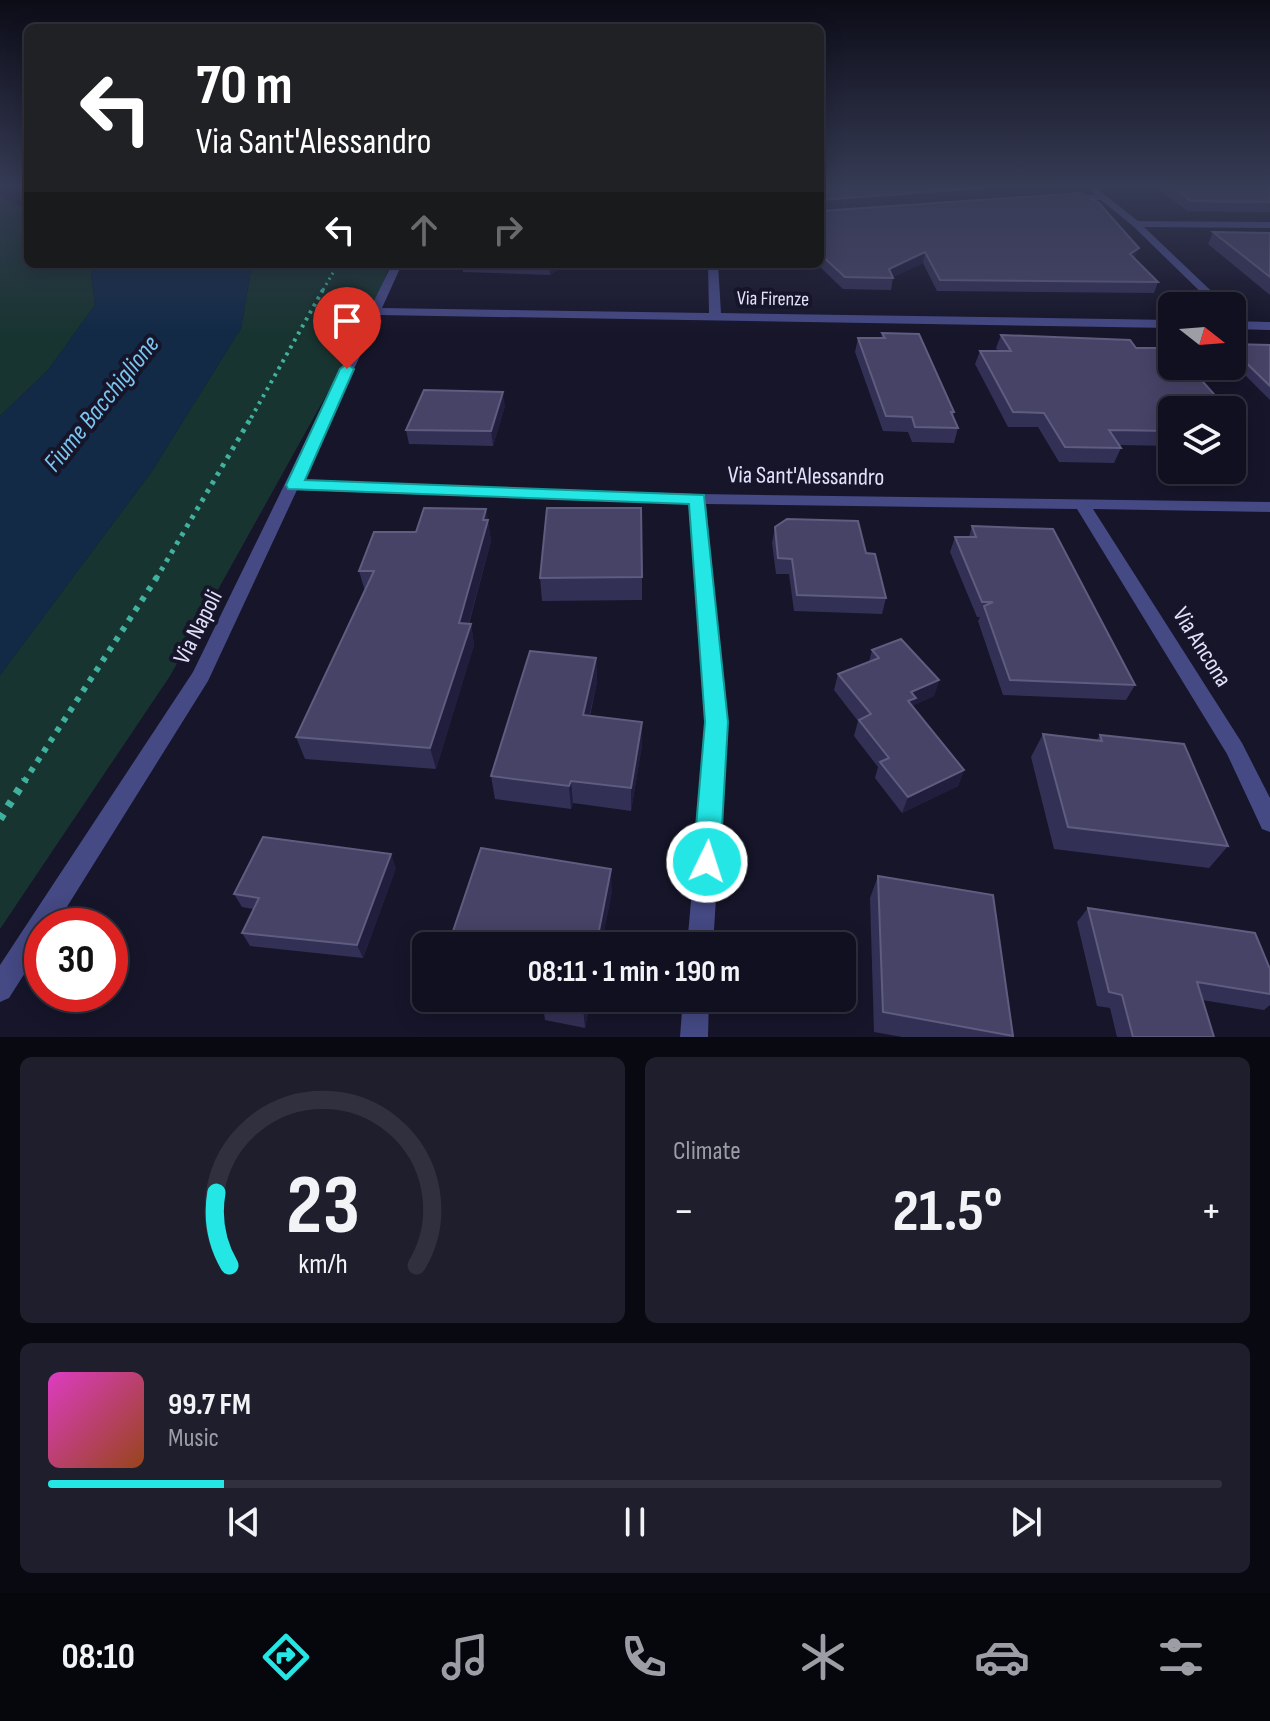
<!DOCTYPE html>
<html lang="en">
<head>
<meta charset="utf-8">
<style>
  body { margin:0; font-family:"Sofia Sans Condensed",sans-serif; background:#1e1e2d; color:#f1f3f6; height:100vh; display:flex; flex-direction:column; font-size:30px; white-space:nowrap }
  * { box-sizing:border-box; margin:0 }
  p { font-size:26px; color:#9c9da5 }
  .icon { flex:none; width:44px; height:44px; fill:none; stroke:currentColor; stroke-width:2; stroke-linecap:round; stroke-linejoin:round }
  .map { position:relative; height:1037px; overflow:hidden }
  .side { display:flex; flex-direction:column; gap:20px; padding:20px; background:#090912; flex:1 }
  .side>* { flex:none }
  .guide { position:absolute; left:24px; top:24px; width:800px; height:244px; border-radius:12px; box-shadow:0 4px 20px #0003,0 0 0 2px #30303e; background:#202124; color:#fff; overflow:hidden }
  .needle { width:52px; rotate:107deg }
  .tools { position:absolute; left:1158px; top:292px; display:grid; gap:16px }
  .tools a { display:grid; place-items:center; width:88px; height:88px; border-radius:12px; background:#101020; box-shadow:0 4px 20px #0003,0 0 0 2px #30303e; font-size:40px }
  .speed { position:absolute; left:24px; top:908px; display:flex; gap:16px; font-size:40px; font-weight:700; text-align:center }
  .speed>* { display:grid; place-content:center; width:104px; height:104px; border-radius:50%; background:#101020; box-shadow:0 4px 20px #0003,0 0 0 2px #30303e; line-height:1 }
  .speed .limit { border:12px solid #d22; background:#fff; color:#111 }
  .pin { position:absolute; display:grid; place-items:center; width:68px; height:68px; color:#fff; margin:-82px -34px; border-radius:50% 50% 50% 0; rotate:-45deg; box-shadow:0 0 8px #0007 }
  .pin .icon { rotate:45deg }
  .me { position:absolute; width:88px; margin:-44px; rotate:4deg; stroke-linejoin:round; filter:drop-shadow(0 0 6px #0008) }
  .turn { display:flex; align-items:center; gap:28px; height:168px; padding:0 40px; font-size:36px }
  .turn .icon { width:104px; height:104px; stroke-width:2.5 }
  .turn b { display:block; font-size:56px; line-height:68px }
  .lanes { display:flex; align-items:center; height:76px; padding:0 40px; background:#0003; justify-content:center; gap:40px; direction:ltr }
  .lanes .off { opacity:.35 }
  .big { font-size:60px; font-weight:700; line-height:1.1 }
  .side .tile { flex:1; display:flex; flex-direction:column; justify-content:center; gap:12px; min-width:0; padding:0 28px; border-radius:12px; background:#1e1e2d }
  .side .dial { align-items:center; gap:0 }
  .dial svg { height:208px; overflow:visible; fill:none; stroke:#30303e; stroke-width:7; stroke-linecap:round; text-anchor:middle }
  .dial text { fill:#f1f3f6; stroke:none }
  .song { display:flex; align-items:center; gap:24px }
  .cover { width:96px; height:96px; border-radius:12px; background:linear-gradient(135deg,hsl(310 70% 55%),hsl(20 70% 35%)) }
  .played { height:8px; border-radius:4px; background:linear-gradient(90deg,#23e6e5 15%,#30303e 15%) }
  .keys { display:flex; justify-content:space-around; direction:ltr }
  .heat { display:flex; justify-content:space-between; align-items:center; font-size:44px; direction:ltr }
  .side .tiles { flex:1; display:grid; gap:20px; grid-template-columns:1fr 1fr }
  .tile:last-child { grid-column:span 2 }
  .trip { position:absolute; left:412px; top:932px; width:444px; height:80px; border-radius:12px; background:#101020; box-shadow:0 4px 20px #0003,0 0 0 2px #30303e; font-weight:700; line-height:80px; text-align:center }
  .menu { display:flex; height:128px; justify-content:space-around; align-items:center; background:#06060d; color:#9c9da5 }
  .menu .icon { width:56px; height:56px }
  .menu .active { color:#23e6e5 }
  .menu b { font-size:36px; color:#f1f3f6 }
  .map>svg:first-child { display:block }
</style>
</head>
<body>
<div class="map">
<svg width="1270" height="1037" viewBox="0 0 1270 1037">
  <rect width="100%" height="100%" fill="#16152a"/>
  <g fill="#183430">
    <polygon points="0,196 28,210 28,264 90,264 95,305 48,370 0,416"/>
    <polygon points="252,264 390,264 373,311 170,676 0,929 0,675 152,471 241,328"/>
  </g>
  <polygon fill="#122a46" points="90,264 252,264 241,328 152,471 0,675 0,416 48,370 95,305"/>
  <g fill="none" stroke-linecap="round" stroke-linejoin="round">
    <polyline stroke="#40b19e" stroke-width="3" stroke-dasharray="2 4" stroke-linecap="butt" points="323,290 338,264"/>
    <polyline stroke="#40b19e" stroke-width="4" stroke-dasharray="3 5" stroke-linecap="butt" points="251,418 324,288"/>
    <polyline stroke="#40b19e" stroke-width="5" stroke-dasharray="4 6" stroke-linecap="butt" points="156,579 252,416"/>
    <polyline stroke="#40b19e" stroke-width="6" stroke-dasharray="5 7" stroke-linecap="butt" points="24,782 157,577"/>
    <polyline stroke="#40b19e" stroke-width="8" stroke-dasharray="6 9" stroke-linecap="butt" points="0,819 25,780"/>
    <g fill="#454984" fill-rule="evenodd">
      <polygon points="1096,188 1138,221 1270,222 1270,228 1144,227 1227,306 1215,306 1133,226 1101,200 1070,201 1066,198 1070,195 1095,195 1092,191"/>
      <polygon points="392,264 402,264 382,308 709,313 708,264 718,264 721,313 1172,320 1172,328 379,315 302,481 698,494 1270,502 1270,512 1093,509 1242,743 1270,798 1270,832 1262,829 1227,754 1077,509 706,504 727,722 713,946 687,946 707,722 691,504 297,490 208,681 55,926 42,926 42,946 9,998 0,1002 0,965 193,672"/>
      <polygon points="1232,321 1270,322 1270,330 1232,329"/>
      <polygon points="683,998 709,998 708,1037 680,1037"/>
    </g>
  </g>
  <g fill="#333056">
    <polygon points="1158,188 1270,188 1270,212 1187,211"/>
    <polygon points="820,211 1135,259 1158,282 1154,293 937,291 923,263 893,277 891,290 843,289 817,264 820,264"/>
    <polygon points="1213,232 1270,233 1270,295 1208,244"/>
    <polygon points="462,264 584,264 570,269 563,267 550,275 463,272"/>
    <polygon points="882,333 954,412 953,416 958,428 954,443 912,442 908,432 883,431 855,352 858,338 881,338"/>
    <polygon points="1001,335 1172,410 1172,446 1119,445 1121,448 1114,463 1059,462 1038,427 1008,427 975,364 980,351 998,351 996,348"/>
    <polygon points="1232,344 1270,345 1270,400 1232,362"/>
    <polygon points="505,406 493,446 409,444 406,430"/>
    <polygon points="1232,415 1244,429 1233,448 1232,448"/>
    <polygon points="486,509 491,541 469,624 471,624 474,645 436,769 305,759 296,737 365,591 359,571 416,532"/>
    <polygon points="972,526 1135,685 1126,700 1003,695 978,621 980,617 977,617 950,552 955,537 969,537"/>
    <polygon points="775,527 866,553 886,598 882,614 794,611 789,574 776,574 772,543"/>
    <polygon points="642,577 642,600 542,601 540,578"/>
    <polygon points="872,650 939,680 934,696 914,705 913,707 964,770 958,786 902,813 875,778 878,767 854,736 858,721 834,690 838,674 869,662"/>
    <polygon points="596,658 597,682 590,716 642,745 631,811 573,803 571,809 495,799 491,776"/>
    <polygon points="1043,734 1097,740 1100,735 1228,846 1209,868 1054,849 1031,757"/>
    <polygon points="396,868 363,958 250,946 242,933 253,909 242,907 234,894"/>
    <polygon points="878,876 1013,1036 1012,1037 902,1037 874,1032 870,898"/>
    <polygon points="612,891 601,946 448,946"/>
    <polygon points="1088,908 1270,969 1270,1005 1264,1010 1202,1000 1214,1037 1117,1037 1110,1008 1097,1006 1077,922"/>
    <polygon points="441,998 491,998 487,1013 443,1004"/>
    <polygon points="542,998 591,998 585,1028 545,1020"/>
  </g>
  <g fill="#201d3d">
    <polygon points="982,188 1059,188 1058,192 820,210 821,200"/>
    <polygon points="1139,248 1135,259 1130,254"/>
    <polygon points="925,252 923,263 891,278 889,269"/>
    <polygon points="549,264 563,264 563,267 550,275"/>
    <polygon points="569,264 584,264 570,269"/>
    <polygon points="503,392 505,406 493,446 491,431"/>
    <polygon points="486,509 491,541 463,644 459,623"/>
    <polygon points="471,624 474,645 436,769 430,748"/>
    <polygon points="596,658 597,682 584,738 583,715"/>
    <polygon points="939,680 934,696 914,705 911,714 903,717 911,692"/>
    <polygon points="642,722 642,745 631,811 631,788"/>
    <polygon points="964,770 958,786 902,813 908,797"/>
    <polygon points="571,781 573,803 571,809 569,786"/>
    <polygon points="391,854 396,868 363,958 357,945"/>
    <polygon points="611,869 612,891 601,946 596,946"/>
    <polygon points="483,998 491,998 487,1013"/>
    <polygon points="585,998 591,998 585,1028 583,1008"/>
  </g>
  <g fill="#464367" stroke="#5e5c7f" stroke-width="2">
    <polygon points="820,188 982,188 821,200 820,207"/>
    <polygon points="1175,188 1270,188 1270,202 1191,201"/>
    <polygon points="1081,193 1099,203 1139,248 1130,254 1158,282 940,280 925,252 889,269 893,278 845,277 820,254 820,211"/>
    <polygon points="1213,232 1270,233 1270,277"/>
    <polygon points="882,333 919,334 954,412 951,412 958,428 915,427 912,417 886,416 858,338 885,338"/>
    <polygon points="1001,335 1130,340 1136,348 1172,348 1172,366 1189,366 1228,410 1172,410 1172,431 1109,430 1121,448 1065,447 1044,413 1013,412 980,351 1011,351"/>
    <polygon points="1232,344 1270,345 1270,386 1232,349"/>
    <polygon points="424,390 503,392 491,431 406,430"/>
    <polygon points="1232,415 1244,429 1237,428 1241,433 1232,433"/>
    <polygon points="424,508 486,509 483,520 488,520 459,623 471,624 430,748 296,737 374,571 359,571 374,532 416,532"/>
    <polygon points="547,508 641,508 642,577 540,578"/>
    <polygon points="787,519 858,521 866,553 875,554 886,598 797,595 792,559 778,558 775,527"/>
    <polygon points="972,526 1053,529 1135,685 1010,680 984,606 993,602 982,602 955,537 976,537"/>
    <polygon points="901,639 939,680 911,692 916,698 908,701 964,770 908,797 880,762 889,758 859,720 871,714 838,674 879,658 872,650"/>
    <polygon points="530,651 596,658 583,715 642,722 631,788 571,781 569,786 491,776"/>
    <polygon points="1043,734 1102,741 1100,735 1184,744 1228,846 1068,827"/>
    <polygon points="263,837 391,854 357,945 242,933 259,898 234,894"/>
    <polygon points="481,848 611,869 596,946 541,946 497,938 495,946 448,946"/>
    <polygon points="878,876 993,895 1013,1036 883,1012"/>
    <polygon points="1088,908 1255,933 1270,969 1270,994 1197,982 1214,1037 1133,1037 1122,995 1109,992"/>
    <polygon points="542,998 585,998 583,1008 542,1000"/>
  </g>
  <linearGradient id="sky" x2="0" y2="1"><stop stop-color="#0c0c17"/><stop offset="0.56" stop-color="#363b55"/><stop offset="1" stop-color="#363b55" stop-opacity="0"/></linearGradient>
  <rect width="1270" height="333" fill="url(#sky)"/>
  <polygon fill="#23e6e5" stroke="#179695" stroke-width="2" points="347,364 354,369 305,480 704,495 728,722 720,862 716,871 707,875 697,871 693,862 705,722 689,504 288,489 286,485 340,369"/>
  <g text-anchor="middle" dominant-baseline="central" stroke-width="8" stroke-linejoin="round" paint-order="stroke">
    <g font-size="20" fill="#e1e1fc" stroke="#16152a">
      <text transform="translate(773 299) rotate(1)">Via Firenze</text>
    </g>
    <g font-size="24" fill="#e1e1fc" stroke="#16152a">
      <text transform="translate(806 476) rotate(1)">Via Sant'Alessandro</text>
      <text transform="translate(198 627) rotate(-63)">Via Napoli</text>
      <text transform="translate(1202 647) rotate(58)">Via Ancona</text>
    </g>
    <g font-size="26" font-style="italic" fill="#7bc6f0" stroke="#16152a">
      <text transform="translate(102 404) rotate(-51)">Fiume Bacchiglione</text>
    </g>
  </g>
</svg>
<div class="tools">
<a><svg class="needle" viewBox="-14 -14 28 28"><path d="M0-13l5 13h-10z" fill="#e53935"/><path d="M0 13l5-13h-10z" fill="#9c9da5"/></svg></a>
<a><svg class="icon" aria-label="layers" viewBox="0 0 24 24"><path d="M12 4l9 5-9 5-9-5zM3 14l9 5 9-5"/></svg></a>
</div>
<div class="speed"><div class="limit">30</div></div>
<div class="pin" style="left:347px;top:369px;background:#d93025"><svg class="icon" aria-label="arrive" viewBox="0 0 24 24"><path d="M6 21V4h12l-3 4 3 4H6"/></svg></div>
<svg class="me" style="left:707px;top:862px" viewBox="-20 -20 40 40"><circle r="17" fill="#23e6e5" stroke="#fff" stroke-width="3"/><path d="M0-11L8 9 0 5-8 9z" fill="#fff"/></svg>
<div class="trip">08:11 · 1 min · 190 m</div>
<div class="guide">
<div class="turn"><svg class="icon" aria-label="left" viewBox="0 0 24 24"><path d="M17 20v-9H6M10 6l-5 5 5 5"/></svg><div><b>70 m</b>Via Sant'Alessandro</div></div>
<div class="lanes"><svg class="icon" aria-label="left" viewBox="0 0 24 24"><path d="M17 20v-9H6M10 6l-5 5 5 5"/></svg><svg class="icon off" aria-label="ahead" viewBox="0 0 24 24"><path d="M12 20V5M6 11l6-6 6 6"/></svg><svg class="icon off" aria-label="right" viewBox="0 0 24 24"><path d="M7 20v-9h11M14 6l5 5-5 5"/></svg></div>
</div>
</div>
<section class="side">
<div class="tiles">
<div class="tile dial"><svg viewBox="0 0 100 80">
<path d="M14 69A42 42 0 1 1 86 69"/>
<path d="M14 69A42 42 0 0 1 9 41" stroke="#23e6e5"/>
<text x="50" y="56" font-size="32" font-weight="700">23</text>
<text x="50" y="72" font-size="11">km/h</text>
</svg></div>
<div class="tile"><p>Climate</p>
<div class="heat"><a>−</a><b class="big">21.5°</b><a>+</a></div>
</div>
<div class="tile">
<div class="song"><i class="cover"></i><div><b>99.7 FM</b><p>Music</p></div></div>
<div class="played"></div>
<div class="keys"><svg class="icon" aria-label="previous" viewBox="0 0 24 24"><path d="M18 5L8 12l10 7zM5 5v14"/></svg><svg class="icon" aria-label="pause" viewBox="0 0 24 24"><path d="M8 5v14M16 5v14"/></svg><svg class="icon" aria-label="next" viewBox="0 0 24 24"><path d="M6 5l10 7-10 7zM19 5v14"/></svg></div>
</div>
</div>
</section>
<nav class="menu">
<b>08:10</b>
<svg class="icon active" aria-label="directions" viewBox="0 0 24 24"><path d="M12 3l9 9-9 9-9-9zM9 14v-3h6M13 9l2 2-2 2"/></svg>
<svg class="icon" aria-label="music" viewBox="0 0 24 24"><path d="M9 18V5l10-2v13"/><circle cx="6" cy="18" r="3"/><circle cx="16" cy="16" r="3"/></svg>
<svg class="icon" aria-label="phone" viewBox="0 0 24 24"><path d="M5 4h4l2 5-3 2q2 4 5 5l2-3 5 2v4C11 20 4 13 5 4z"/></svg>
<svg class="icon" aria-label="climate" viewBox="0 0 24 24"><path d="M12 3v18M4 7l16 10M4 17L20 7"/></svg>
<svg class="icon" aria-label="car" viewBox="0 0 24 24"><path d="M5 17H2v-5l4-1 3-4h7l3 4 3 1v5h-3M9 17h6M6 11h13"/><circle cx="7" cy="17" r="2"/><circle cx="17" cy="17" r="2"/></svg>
<svg class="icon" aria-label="filters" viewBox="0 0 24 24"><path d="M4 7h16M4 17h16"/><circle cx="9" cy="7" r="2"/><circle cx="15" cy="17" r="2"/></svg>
</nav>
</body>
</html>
